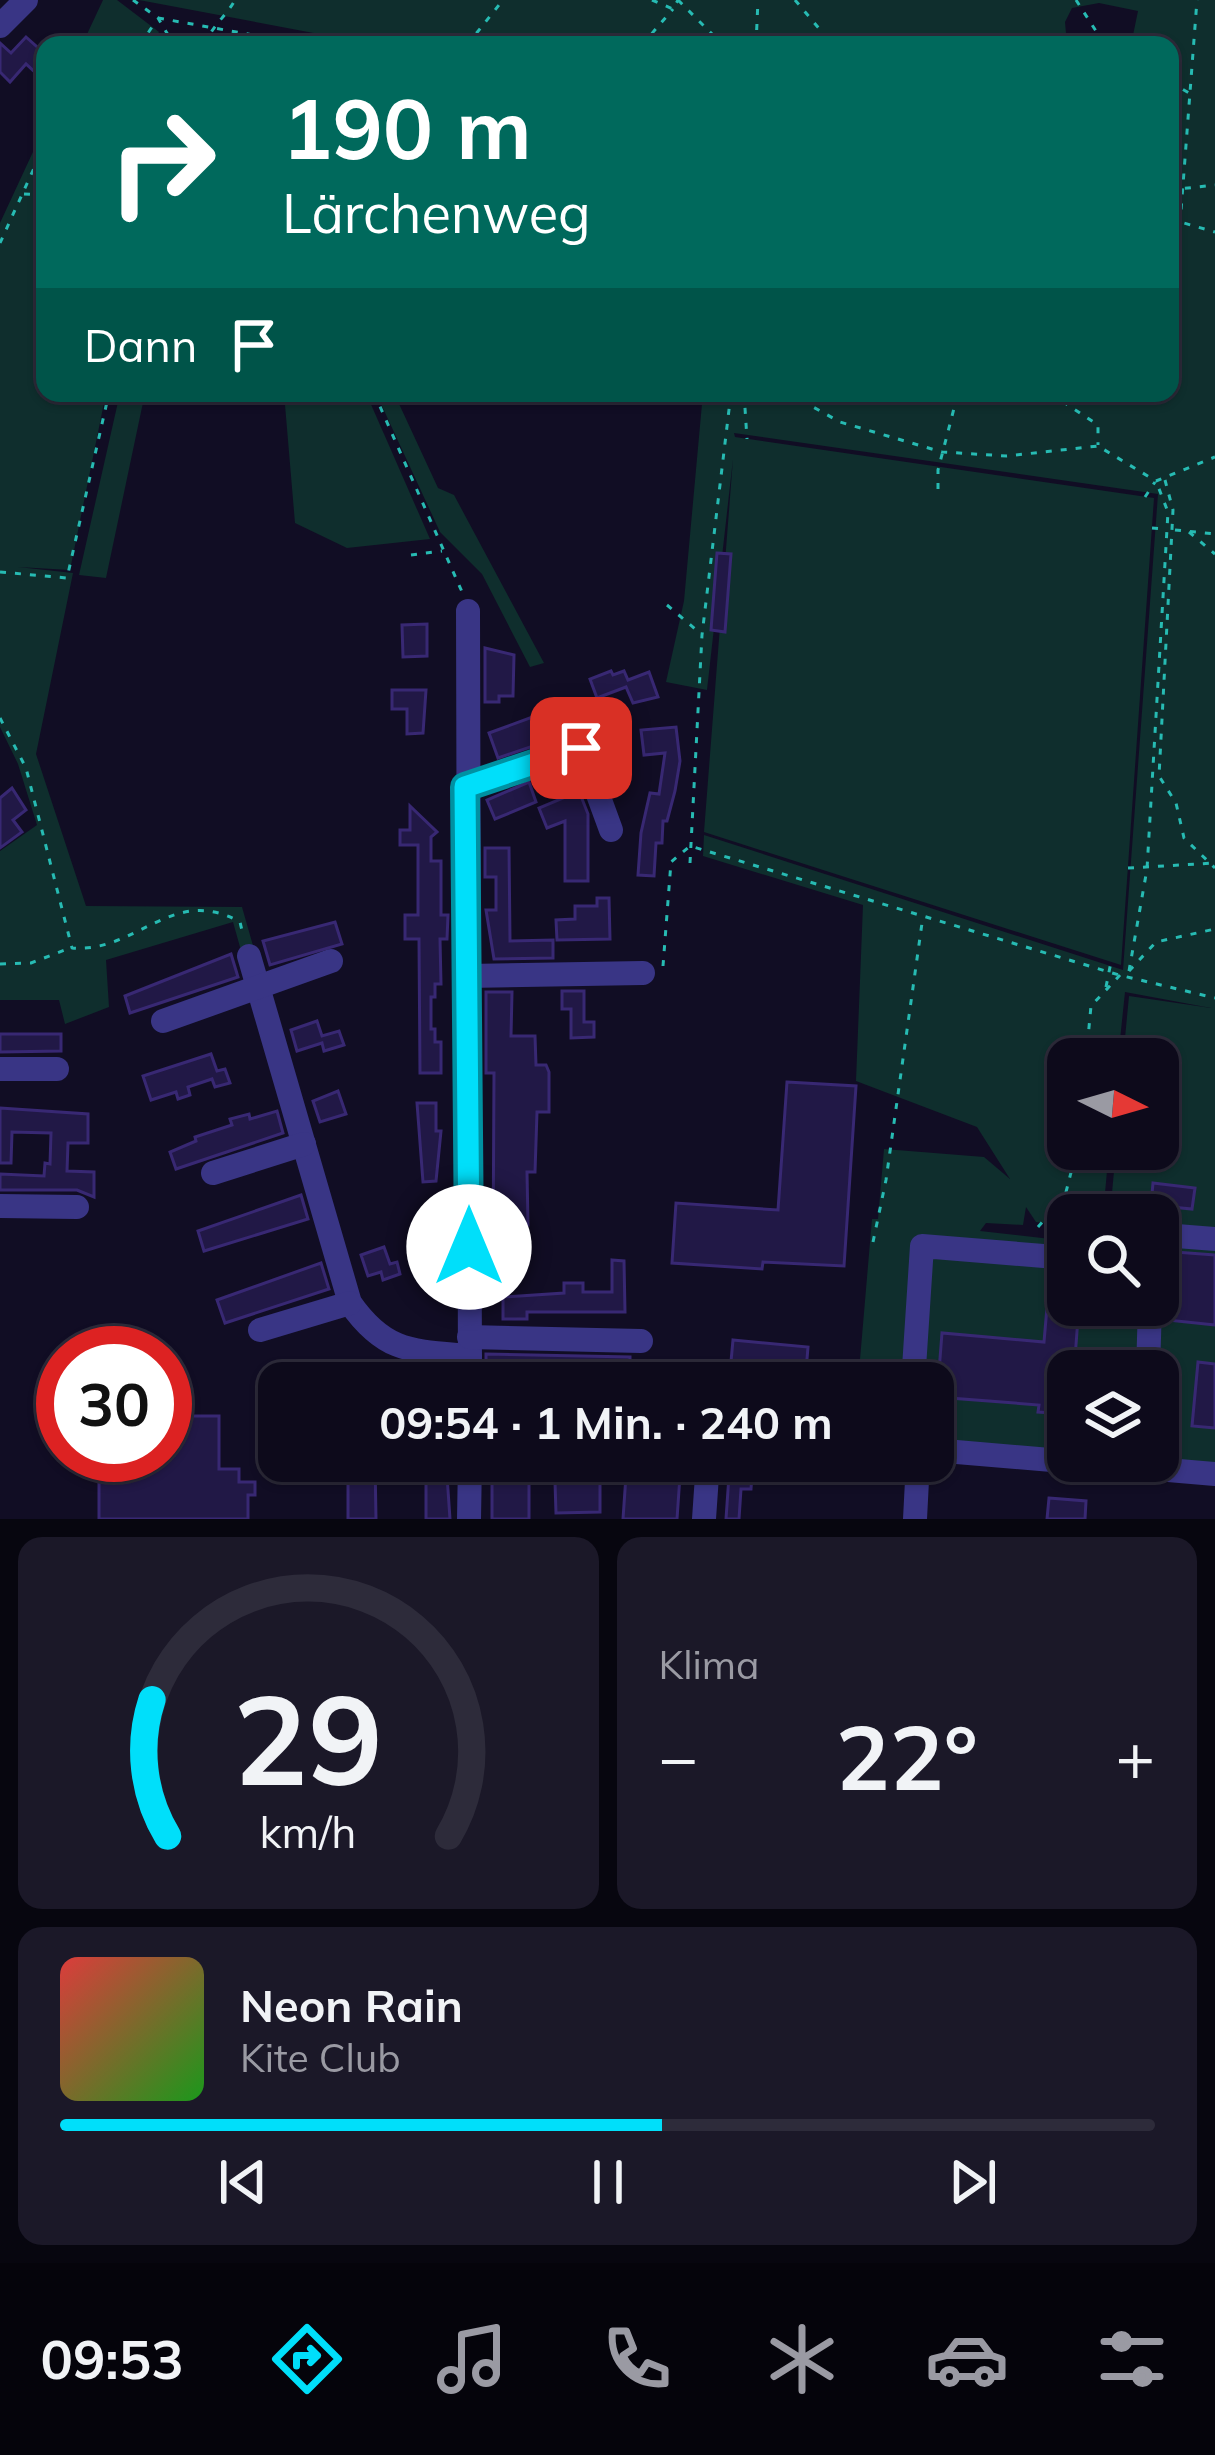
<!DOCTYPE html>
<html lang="de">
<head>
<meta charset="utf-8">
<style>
  body { margin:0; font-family:Mulish,sans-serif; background:#1b1828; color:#f1f3f6; height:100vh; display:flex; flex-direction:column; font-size:45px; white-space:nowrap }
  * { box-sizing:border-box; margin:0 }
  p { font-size:39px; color:#9a9aa3 }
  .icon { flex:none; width:66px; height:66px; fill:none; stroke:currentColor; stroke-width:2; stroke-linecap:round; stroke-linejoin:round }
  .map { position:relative; height:1519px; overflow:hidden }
  .sheet { display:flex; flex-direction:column; gap:18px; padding:18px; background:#07060f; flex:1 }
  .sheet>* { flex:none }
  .hud { position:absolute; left:36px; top:36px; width:1143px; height:366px; border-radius:24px; box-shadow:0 3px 9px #0004,0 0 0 3px #2d2b3a; background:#00695c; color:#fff; overflow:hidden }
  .needle { width:78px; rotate:95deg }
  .fabs { position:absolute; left:1047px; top:1038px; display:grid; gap:24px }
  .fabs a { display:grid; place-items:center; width:132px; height:132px; border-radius:24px; background:#0d0a1b; box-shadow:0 3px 9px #0004,0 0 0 3px #2d2b3a; font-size:60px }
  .speed { position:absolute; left:36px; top:1326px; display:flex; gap:24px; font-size:60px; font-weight:700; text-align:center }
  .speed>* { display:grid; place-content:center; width:156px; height:156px; border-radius:50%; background:#0d0a1b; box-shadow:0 3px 9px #0004,0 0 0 3px #2d2b3a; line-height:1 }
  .speed .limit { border:18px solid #d22; background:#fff; color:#111 }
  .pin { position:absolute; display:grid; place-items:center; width:102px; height:102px; color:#fff; margin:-51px; border-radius:24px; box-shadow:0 6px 18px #0006 }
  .me { position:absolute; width:132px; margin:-66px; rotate:0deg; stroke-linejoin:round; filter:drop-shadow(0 0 9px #0008) }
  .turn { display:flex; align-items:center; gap:42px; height:252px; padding:0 48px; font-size:54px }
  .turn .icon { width:156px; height:156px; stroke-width:2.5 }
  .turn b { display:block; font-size:84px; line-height:102px }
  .then { display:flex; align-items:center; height:114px; padding:0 48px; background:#0003; gap:24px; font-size:45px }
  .big { font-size:90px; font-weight:700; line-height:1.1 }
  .sheet .tile { flex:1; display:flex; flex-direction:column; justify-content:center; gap:18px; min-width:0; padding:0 42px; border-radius:24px; background:#1b1828 }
  .sheet .dial { align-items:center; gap:0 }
  .dial svg { height:312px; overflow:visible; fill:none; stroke:#2d2b3a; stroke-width:7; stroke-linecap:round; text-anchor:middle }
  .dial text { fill:#f1f3f6; stroke:none }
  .song { display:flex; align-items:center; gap:36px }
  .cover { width:144px; height:144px; border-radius:18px; background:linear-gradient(135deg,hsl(0 70% 55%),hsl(120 70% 35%)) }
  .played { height:12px; border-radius:6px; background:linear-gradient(90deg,#00dffa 55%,#2d2b3a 55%) }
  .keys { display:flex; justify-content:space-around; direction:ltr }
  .heat { display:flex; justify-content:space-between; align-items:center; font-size:66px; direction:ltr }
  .sheet .tiles { flex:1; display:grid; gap:18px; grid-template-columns:1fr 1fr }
  .tile:last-child { grid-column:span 2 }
  .trip { position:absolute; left:258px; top:1362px; width:696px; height:120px; border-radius:24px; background:#0d0a1b; box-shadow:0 3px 9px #0004,0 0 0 3px #2d2b3a; font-weight:700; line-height:120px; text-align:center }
  .dock { display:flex; height:192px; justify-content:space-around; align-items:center; background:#05040b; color:#9a9aa3 }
  .dock .icon { width:84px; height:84px }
  .dock .on { color:#00dffa }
  .dock b { font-size:54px; color:#f1f3f6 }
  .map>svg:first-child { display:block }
</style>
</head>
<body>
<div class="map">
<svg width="1215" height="1519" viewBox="0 0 1215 1519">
  <rect width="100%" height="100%" fill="#110d24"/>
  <g fill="#0f2e2d" fill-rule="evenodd">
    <polygon points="103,0 117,0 159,32 151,45 82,45"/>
    <path d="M139,0H1215V1472L1158,1461V1371H1068V1456L933,1445V1383H858L872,1219H878L884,1149L984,1157L1010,1179L977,1127L856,1081L863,905L703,856L704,835L1123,970L1158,494L734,433L735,437L1154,498L1121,965L704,832L733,459L707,690L666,682L684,601L703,393H1170V45H1131L1138,11L1099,3L1072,8L1065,22L1067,45H377ZM1125,992L1211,1008L1129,996L1123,1059H1158V1149H1116L1110,1215H1158V1305H1068V1241L980,1231L986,1223L1023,1225L1026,1207L1036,1222L1068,1226V1215H1103L1109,1149H1068V1059H1118Z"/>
    <polygon points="45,126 45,393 106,393 70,570 18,567 73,573 36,754 86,906 242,907 261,974 249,979 233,922 106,960 109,1007 65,1024 59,1000 0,1000 0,851 37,825 18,764 0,727 0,223"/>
    <polygon points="120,393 145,393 106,578 79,575"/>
    <polygon points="284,393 366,393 430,539 347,548 295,523"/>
    <polygon points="376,393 394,393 438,488 454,495 544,663 530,667 482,574 440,532"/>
  </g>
  <g fill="#211846" stroke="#382873" stroke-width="3">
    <polygon points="26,37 45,54 45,65 37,74 26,64 10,82 0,72 0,43 11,53"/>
    <polygon points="717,553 731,554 725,632 711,630"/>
    <polygon points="427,624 427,656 403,657 402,625"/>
    <polygon points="485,648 514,655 513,696 499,696 499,702 485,702"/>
    <polygon points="611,671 613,675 624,671 628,680 649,672 658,697 633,703 626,687 597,698 590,679"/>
    <polygon points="392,690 426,690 423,733 407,734 407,709 392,709"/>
    <polygon points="538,715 548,741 498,758 489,733"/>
    <polygon points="676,727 680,761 675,791 667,821 663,821 662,843 656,843 654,876 638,875 641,833 650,793 659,794 665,753 644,755 641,730"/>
    <polygon points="575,781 588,814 588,881 565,881 565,821 547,828 539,808 568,796 564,785"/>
    <polygon points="529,782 536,802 495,819 487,800"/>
    <polygon points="12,788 26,810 13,820 22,832 0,848 0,798"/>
    <polygon points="410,806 437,832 431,837 431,861 441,861 441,915 448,915 447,939 440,939 441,984 435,984 435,997 431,997 431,1029 435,1029 435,1042 441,1042 441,1073 420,1073 419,939 405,939 405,915 418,915 418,845 400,845 400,830 410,830"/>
    <polygon points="485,848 509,848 510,941 553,940 553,958 494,959 486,910 496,910 496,877 485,877"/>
    <polygon points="597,898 609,898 610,939 557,940 556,920 575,919 575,906 597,906"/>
    <polygon points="335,922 342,944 270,965 263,941"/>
    <polygon points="231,954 238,977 130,1013 125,996"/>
    <polygon points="562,991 584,991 584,1022 594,1022 594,1037 571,1038 571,1009 562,1009"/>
    <polygon points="486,992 512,992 511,1036 535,1036 536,1065 546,1065 549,1072 549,1112 537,1112 535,1172 527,1172 528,1225 512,1224 512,1261 493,1262 494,1073 486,1073"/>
    <polygon points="317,1021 322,1036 339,1031 344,1045 324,1051 322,1043 297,1051 291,1030"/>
    <polygon points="0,1034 61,1034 61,1051 0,1052"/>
    <polygon points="211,1054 217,1071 225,1069 230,1083 215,1087 212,1079 188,1087 190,1095 178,1099 176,1092 151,1100 143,1076"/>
    <polygon points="787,1082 856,1086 844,1266 763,1262 762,1269 672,1263 676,1203 778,1210"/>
    <polygon points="338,1091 346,1114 320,1122 313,1101"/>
    <polygon points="417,1103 436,1103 436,1131 441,1131 436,1181 423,1182"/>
    <polygon points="0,1108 88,1114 88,1143 68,1143 67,1171 94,1172 94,1197 77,1190 0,1190 0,1174 44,1176 45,1163 50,1164 51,1133 12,1132 11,1163 0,1163"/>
    <polygon points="277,1111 283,1133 176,1169 170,1152 196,1141 195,1137 232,1125 230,1119 249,1114 250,1119"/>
    <polygon points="1153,1183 1195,1188 1192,1209 1151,1205"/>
    <polygon points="301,1195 308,1219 204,1251 198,1231"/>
    <polygon points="384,1247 390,1264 397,1262 400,1274 383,1280 381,1272 368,1276 361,1255"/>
    <polygon points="1175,1252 1215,1255 1215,1325 1167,1320"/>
    <polygon points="612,1260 624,1261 625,1312 527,1312 527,1319 503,1319 503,1297 564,1293 564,1283 583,1283 583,1292 612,1292"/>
    <polygon points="321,1263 329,1289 225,1323 217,1300"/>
    <polygon points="1049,1284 1068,1286 1068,1305 1079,1305 1074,1371 1068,1371 1068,1414 1038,1412 1039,1405 937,1397 942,1333 1044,1342"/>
    <polygon points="733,1340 808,1347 805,1383 729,1383"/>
    <polygon points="486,1354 630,1357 630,1363 618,1363 618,1383 486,1383"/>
    <polygon points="1198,1362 1215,1364 1215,1428 1192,1426"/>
    <polygon points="174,1416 219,1416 219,1469 239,1469 239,1482 255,1482 255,1495 248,1495 248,1519 99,1519 99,1455 174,1455"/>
    <polygon points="348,1461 375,1461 376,1519 348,1519"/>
    <polygon points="423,1461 446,1461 450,1519 426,1519 426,1481 416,1481 416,1466"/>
    <rect x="492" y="1461" width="37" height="58"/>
    <polygon points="627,1461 681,1461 677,1519 623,1519"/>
    <polygon points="730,1461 753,1461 751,1489 741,1489 739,1519 726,1519"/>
    <polygon points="600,1481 600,1512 556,1513 555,1482"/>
    <polygon points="1049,1498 1086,1501 1085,1519 1047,1519"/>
  </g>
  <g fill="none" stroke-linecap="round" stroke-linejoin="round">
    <g stroke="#27bbb3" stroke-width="3" stroke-dasharray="6 9" stroke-linecap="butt">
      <polyline points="133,0 158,18 174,45"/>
      <polyline points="652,0 673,9 678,0"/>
      <polyline points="678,0 723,45"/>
      <polyline points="795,0 833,45"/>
      <polyline points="1076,0 1105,45"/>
      <polyline points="158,18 309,45"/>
      <polyline points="140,45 156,21"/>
      <path d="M205,45C212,25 225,18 235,0"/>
      <polyline points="467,45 503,0"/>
      <polyline points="642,45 673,9"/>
      <polyline points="756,45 758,0"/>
      <polyline points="1170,82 1189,93"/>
      <polyline points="1170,190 1215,185"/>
      <polyline points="24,194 45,195"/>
      <polyline points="1170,219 1215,232"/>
      <polyline points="1170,241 1181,223"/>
      <polyline points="0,243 45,144"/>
      <polyline points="1170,281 1176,277 1197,0"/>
      <polyline points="374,393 463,594"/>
      <polyline points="744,393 747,439"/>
      <polyline points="788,393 840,422 942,452 1007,456 1098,446 1156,481 1215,457"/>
      <polyline points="1050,393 1098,425 1098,445"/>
      <polyline points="1165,480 1173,510 1159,776 1176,803 1184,838 1215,868"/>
      <polyline points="938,489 938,470 958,393"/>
      <polyline points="1145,497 1155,482"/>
      <polyline points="1152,528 1165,529"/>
      <polyline points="1175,530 1215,534"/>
      <polyline points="1189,532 1215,554"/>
      <polyline points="411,555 442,551"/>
      <polyline points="0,572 67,578 109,393"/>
      <polyline points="667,605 701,634"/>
      <path d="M0,718L26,768L72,948C138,953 172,884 240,922L243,935"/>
      <polyline points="690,863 702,635 731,393"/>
      <polyline points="1128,868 1215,863"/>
      <polyline points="0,964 31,963 70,948"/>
      <polyline points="663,966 671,862 690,846 1119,975 1215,998"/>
      <polyline points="1129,971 1147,869 1168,512 1156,481"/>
      <polyline points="1129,971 1156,942 1215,929"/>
      <polyline points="1106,987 1111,962"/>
      <polyline points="1086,1059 1091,1006 1120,975"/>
      <polyline points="1038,1227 1065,1196 1077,1149"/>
      <polyline points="873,1242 886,1180 923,916"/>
    </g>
    <g stroke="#393585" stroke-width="24">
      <polyline points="0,26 26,0"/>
      <polyline points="468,611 470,1383"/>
      <polyline points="465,786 581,748 611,830"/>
      <path d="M249,956L350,1303C385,1353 412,1351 470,1356"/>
      <polyline points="467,976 643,973"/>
      <polyline points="163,1021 331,961"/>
      <polyline points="0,1069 57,1069"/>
      <polyline points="213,1173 304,1144"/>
      <polyline points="0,1206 77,1207"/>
      <polyline points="1158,1250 1164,1235 1215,1239"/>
      <polyline points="260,1330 350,1303"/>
      <polyline points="469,1337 641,1341"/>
      <polyline points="1148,1371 1150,1305"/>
      <polyline points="913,1383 922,1246 1068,1258"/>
      <polyline points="933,1450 1215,1474"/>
      <polyline points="469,1519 470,1461"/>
      <polyline points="704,1519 708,1461"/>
      <polyline points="915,1519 918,1461"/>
    </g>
  </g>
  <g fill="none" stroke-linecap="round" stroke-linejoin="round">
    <defs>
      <polyline id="route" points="469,1247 465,787 581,748"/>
    </defs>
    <use href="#route" stroke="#0091a2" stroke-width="30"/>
    <use href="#route" stroke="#00dffa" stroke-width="21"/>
  </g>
</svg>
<div class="fabs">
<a><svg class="needle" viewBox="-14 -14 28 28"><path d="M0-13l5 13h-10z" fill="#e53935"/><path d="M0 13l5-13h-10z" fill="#9a9aa3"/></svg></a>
<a><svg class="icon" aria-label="search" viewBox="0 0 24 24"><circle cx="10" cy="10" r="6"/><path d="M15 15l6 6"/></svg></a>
<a><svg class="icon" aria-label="layers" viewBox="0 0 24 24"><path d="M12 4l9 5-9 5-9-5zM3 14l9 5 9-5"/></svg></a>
</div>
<div class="speed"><div class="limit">30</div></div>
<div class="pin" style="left:581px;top:748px;background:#d93025"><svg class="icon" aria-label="arrive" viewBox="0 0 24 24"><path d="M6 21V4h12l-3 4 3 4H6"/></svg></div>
<svg class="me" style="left:469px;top:1247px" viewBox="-20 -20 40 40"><circle r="19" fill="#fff"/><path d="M0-13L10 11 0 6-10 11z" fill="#00dffa"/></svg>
<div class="trip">09:54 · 1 Min. · 240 m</div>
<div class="hud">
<div class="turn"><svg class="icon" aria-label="right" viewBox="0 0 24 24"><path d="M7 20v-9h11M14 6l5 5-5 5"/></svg><div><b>190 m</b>Lärchenweg</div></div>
<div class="then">Dann<svg class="icon" aria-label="arrive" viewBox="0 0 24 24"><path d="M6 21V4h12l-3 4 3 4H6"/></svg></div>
</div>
</div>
<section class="sheet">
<div class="tiles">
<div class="tile dial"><svg viewBox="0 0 100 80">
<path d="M14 69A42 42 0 1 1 86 69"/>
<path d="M14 69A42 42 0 0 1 10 34" stroke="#00dffa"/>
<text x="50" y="56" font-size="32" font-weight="700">29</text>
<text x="50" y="72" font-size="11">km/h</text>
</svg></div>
<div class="tile"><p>Klima</p>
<div class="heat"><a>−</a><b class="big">22°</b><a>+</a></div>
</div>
<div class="tile">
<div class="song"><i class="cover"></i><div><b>Neon Rain</b><p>Kite Club</p></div></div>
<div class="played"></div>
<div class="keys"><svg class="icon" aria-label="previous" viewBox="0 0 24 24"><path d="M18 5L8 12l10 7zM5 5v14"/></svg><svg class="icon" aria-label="pause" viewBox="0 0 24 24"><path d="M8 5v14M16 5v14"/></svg><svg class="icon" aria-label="next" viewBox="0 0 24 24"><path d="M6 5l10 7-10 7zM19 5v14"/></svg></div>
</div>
</div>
</section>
<nav class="dock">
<b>09:53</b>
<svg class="icon on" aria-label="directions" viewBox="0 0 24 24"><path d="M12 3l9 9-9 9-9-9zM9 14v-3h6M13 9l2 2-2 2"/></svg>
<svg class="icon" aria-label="music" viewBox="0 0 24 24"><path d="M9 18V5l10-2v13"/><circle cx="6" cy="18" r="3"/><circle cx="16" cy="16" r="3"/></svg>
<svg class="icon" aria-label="phone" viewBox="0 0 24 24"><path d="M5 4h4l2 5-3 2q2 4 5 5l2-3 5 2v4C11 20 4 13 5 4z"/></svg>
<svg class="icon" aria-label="climate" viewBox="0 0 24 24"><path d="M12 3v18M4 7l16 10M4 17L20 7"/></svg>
<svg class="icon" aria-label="car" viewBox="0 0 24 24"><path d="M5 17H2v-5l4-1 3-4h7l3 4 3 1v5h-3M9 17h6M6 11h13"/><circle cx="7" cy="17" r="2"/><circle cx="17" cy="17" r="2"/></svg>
<svg class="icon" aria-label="filters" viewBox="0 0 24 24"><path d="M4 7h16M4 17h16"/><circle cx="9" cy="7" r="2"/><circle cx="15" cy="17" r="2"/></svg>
</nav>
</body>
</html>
